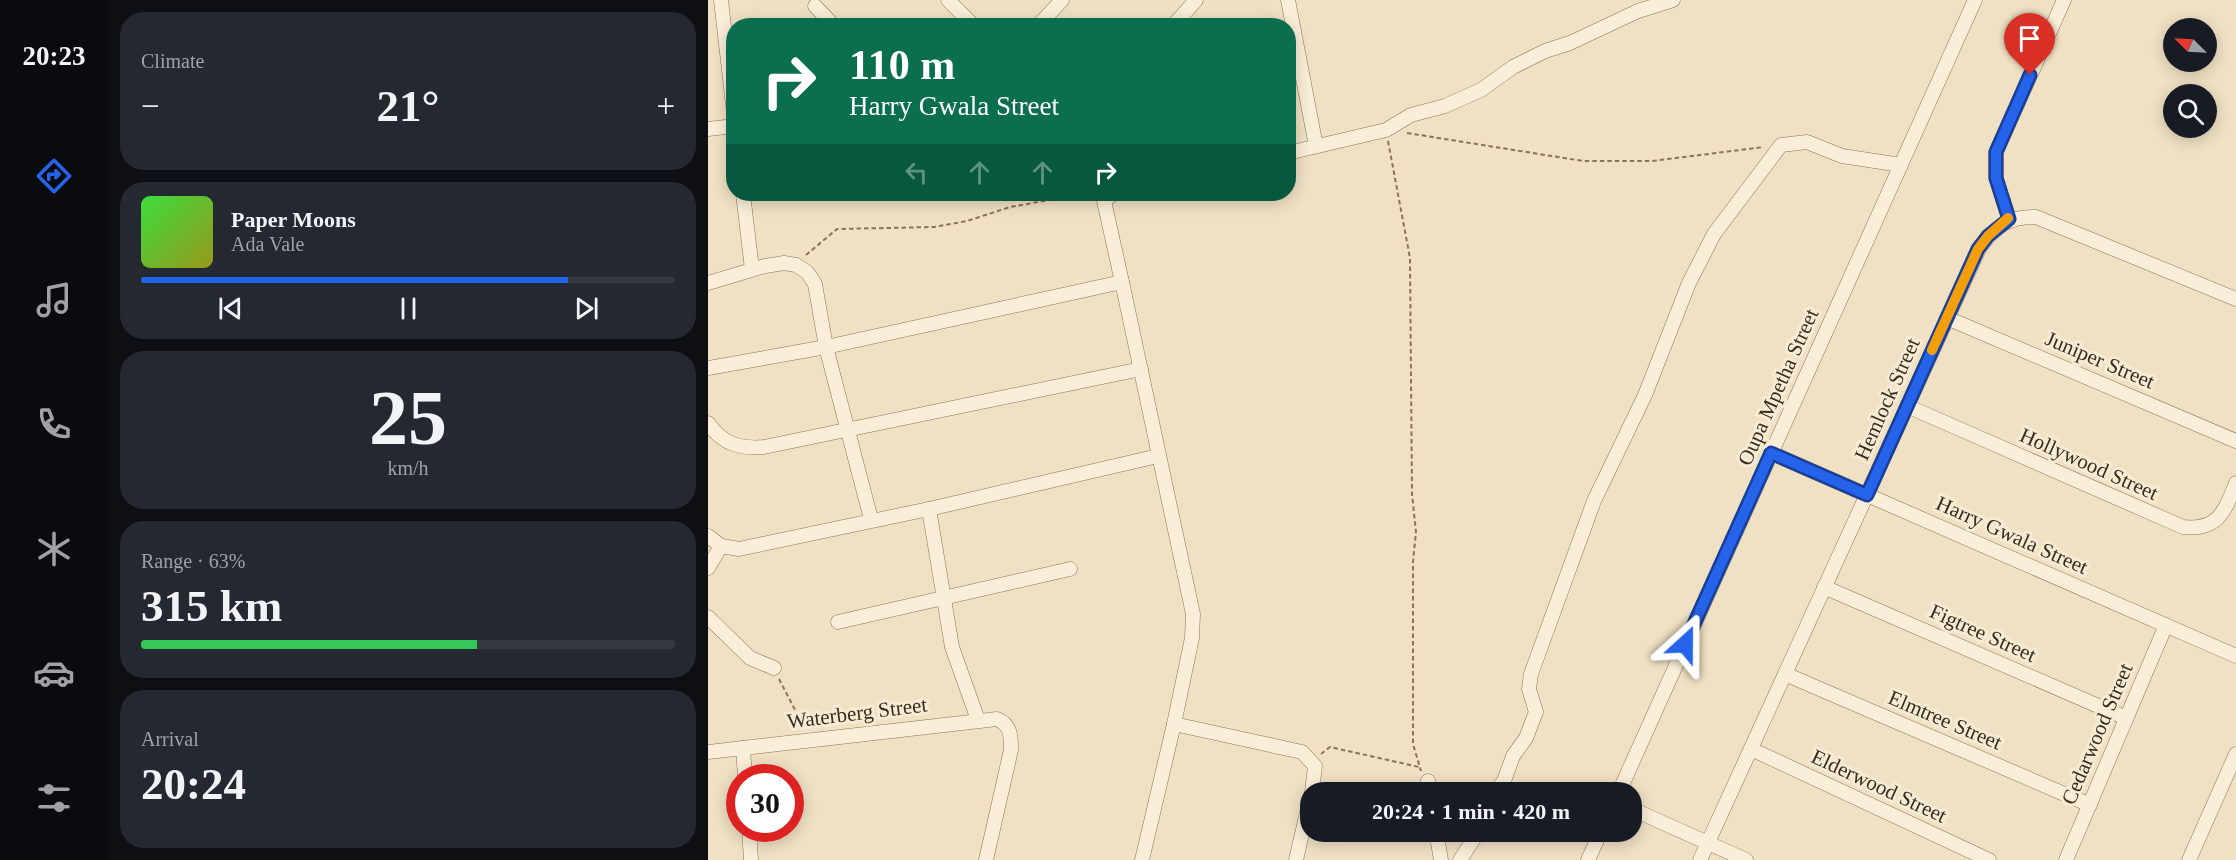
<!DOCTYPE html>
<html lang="en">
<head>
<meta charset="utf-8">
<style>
  body { margin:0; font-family:"Times New Roman",serif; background:#242831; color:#f1f3f6; height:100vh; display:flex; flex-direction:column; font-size:22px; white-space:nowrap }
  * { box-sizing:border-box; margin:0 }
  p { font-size:20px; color:#9ea1a6 }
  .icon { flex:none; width:33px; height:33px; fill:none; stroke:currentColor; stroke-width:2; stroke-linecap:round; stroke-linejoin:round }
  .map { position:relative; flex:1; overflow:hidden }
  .sheet { display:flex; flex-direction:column; gap:12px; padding:12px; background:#0d0f14; width:600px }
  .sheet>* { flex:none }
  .banner { position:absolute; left:18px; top:18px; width:570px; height:183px; border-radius:24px; box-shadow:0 3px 15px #0003; background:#0b6e4f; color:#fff; overflow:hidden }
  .needle { width:39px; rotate:294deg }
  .fabs { position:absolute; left:1455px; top:18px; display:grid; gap:12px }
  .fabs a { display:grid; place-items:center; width:54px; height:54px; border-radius:50%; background:#171b24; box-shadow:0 3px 15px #0003; font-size:30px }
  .speed { position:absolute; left:18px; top:764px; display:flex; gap:12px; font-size:30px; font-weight:700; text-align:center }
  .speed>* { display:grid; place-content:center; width:78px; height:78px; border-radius:50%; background:#171b24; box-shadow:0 3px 15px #0003; line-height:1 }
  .speed .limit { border:9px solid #d22; background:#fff; color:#111 }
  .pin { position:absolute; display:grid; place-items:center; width:51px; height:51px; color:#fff; margin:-62px -26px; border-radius:50% 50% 50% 0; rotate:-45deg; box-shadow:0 0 6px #0007 }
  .pin .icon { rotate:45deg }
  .me { position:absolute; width:66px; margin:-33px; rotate:24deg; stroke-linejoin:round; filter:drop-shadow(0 0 4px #0008) }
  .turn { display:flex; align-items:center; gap:21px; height:126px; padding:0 24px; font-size:27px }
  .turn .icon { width:78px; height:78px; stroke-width:2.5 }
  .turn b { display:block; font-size:42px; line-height:51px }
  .lanes { display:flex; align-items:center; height:57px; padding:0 24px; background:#0003; justify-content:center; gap:30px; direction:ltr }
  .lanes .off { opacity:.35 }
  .big { font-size:45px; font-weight:700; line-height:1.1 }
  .sheet .widget { flex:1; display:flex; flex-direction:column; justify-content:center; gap:9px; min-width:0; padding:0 21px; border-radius:24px; background:#242831 }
  .sheet .dial { align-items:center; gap:0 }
  .dial b { font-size:78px; line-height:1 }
  .song { display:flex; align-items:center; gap:18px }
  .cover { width:72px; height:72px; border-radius:9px; background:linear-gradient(135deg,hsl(120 70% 55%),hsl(60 70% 35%)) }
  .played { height:6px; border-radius:3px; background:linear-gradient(90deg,#2563eb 80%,#363941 80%) }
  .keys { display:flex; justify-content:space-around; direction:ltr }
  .heat { display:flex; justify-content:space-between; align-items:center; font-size:33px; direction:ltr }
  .charge { height:9px; border-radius:4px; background:linear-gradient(90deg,#34c759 63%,#363941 0) }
  .trip { position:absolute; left:592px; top:782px; width:342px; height:60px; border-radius:24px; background:#171b24; box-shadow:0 3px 15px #0003; font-weight:700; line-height:60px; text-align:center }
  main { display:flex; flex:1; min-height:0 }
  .tabs { display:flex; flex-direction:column; width:108px; justify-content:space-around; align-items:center; background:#090b0e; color:#9ea1a6 }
  .tabs .icon { width:42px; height:42px }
  .tabs .selected { color:#2563eb }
  .tabs b { font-size:27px; color:#f1f3f6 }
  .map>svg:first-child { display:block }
</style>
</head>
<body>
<main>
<nav class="tabs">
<b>20:23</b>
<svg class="icon selected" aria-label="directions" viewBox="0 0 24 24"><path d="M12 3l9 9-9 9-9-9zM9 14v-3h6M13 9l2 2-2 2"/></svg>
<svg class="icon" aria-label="music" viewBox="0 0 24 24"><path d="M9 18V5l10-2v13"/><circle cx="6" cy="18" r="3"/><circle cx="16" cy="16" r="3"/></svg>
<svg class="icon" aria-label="phone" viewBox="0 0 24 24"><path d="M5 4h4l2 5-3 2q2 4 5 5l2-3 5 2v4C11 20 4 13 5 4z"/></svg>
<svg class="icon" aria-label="climate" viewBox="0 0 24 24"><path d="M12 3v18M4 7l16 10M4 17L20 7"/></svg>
<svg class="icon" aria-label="car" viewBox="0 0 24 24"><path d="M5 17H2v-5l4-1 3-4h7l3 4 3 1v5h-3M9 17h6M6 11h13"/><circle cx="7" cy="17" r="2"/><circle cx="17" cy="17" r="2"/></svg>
<svg class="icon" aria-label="filters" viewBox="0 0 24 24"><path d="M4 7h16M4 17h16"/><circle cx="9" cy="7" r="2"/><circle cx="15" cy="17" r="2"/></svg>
</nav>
<section class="sheet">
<div class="widget"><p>Climate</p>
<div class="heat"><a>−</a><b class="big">21°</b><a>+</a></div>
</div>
<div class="widget">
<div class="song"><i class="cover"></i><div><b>Paper Moons</b><p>Ada Vale</p></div></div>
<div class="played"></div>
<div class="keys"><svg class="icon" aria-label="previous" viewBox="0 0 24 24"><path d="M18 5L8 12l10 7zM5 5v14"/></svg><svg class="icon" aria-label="pause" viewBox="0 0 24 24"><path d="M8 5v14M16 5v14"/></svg><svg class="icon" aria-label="next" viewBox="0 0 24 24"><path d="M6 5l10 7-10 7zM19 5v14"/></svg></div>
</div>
<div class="widget dial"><b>25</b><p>km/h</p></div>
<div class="widget"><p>Range · 63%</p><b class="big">315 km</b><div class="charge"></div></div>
<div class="widget"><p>Arrival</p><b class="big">20:24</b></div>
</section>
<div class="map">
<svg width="1528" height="860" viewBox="0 0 1528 860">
  <rect width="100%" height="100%" fill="#f0e1c4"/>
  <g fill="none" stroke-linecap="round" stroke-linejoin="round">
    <defs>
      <g id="minor">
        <polyline points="13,0 26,114"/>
        <polyline points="240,0 266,26"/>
        <polyline points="580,0 608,146"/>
        <polyline points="107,6 126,26"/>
        <polyline points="330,26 354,0"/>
        <polyline points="465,26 488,0"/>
        <polyline points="0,129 26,126"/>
        <polyline points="580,153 678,130 703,115 737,106 773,90 805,67 837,51 862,43 930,11 965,0"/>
        <polyline points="35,194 44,269"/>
        <polyline points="405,194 396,201 414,282"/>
        <polyline points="1301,219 1288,178 1288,152 1356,0"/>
        <polyline points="0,283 57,266 76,263 88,265 99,272 107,284 118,347 163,519"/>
        <polyline points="1239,318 1528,441"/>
        <polyline points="0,368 118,347 414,282 485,614 484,638 466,724"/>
        <path d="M1199,406L1475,527C1510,531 1517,511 1528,483"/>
        <path d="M0,423C14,444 32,449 56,447L433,369"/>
        <polyline points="1063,453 1528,656"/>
        <polyline points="221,509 244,647 270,720"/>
        <polyline points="0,536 13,546"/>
        <polyline points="0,568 13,546 31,549 221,509 450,456"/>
        <polyline points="1116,587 1418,718"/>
        <polyline points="0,617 42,658 66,668"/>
        <polyline points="130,622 362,569"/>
        <polyline points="1077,674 1382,805"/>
        <polyline points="35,748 37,777"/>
        <polyline points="1043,749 1281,860"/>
        <path d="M0,752L289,719C303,725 303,736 303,750L278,860"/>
        <polyline points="720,781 721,792"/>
        <polyline points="787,792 796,781 805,756 818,738 828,712 821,689 823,674 886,501 937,395 981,283 1006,234 1073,145 1099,142 1134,156 1193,165"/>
        <polyline points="911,792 1267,0"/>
        <polyline points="924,809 1038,860"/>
        <polyline points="41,828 43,860"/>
        <polyline points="728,831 733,860"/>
        <polyline points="434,860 466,724 594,752 607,766 604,792"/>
        <polyline points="588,860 603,795"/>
        <polyline points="752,860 771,831"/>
        <polyline points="880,860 893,831"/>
        <path d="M992,860L1271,249C1286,227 1301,216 1328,217L1528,299"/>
        <polyline points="1358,860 1458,625"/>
        <polyline points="1481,860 1528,754"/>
      </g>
    </defs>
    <use href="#minor" stroke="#8b725a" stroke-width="15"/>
    <g stroke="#8b725a" stroke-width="2" stroke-dasharray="4.5 3" stroke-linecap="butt">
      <polyline points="699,133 875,161 944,161 1056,147"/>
      <polyline points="680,141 702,258 704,494 708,532 705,562 705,744 713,771"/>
      <polyline points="98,255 129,229 226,227 259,221 302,207 375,194 384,197"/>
      <polyline points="71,679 96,727"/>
      <polyline points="613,754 622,747 711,767"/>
    </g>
    <use href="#minor" stroke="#faeed8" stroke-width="14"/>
  </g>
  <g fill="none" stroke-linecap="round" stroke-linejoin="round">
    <defs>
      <polyline id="route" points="977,644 1063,453 1159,495 1270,249 1280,236 1301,219 1288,178 1288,152 1322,75"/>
    </defs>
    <use href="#route" stroke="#184099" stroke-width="15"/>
    <use href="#route" stroke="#2563eb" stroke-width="10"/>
    <polyline stroke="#f59e0b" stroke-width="10" points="1224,350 1270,249 1280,236 1300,218"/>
  </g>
  <g text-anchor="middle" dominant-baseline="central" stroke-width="6" stroke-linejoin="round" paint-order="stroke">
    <g font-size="21" fill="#3b2b1e" stroke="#f7ebd4">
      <text transform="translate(1392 360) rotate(23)">Juniper Street</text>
      <text transform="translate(1070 387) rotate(-66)">Oupa Mpetha Street</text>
      <text transform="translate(1179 399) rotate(-66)">Hemlock Street</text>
      <text transform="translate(1381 464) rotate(24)">Hollywood Street</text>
      <text transform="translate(1304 535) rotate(24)">Harry Gwala Street</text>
      <text transform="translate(1275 633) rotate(24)">Figtree Street</text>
      <text transform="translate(149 713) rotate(-7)">Waterberg Street</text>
      <text transform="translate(1237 720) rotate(23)">Elmtree Street</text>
      <text transform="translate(1389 734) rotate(-67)">Cedarwood Street</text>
      <text transform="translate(1171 786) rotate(25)">Elderwood Street</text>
    </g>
  </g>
</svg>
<div class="fabs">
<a><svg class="needle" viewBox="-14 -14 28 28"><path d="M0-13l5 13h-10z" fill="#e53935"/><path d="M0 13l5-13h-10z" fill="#9ea1a6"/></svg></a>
<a><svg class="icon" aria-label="search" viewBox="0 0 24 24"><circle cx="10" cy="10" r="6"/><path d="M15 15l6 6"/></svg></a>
</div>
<div class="speed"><div class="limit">30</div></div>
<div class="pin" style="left:1322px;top:75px;background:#d93025"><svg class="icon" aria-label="arrive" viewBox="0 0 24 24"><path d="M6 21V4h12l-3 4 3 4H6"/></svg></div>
<svg class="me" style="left:977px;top:644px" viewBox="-20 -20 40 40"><path d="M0-17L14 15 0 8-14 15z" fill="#2563eb" stroke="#fff" stroke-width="4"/></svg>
<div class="trip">20:24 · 1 min · 420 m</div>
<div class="banner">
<div class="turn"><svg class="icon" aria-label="right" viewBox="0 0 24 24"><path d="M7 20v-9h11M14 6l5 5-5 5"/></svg><div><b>110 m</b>Harry Gwala Street</div></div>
<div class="lanes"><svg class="icon off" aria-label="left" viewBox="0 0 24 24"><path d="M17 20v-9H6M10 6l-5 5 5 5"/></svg><svg class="icon off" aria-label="ahead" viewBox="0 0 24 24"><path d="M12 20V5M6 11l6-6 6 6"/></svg><svg class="icon off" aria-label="ahead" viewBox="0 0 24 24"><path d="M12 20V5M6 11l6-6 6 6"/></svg><svg class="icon" aria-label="right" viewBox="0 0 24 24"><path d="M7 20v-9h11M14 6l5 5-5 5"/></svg></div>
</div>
</div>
</main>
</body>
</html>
